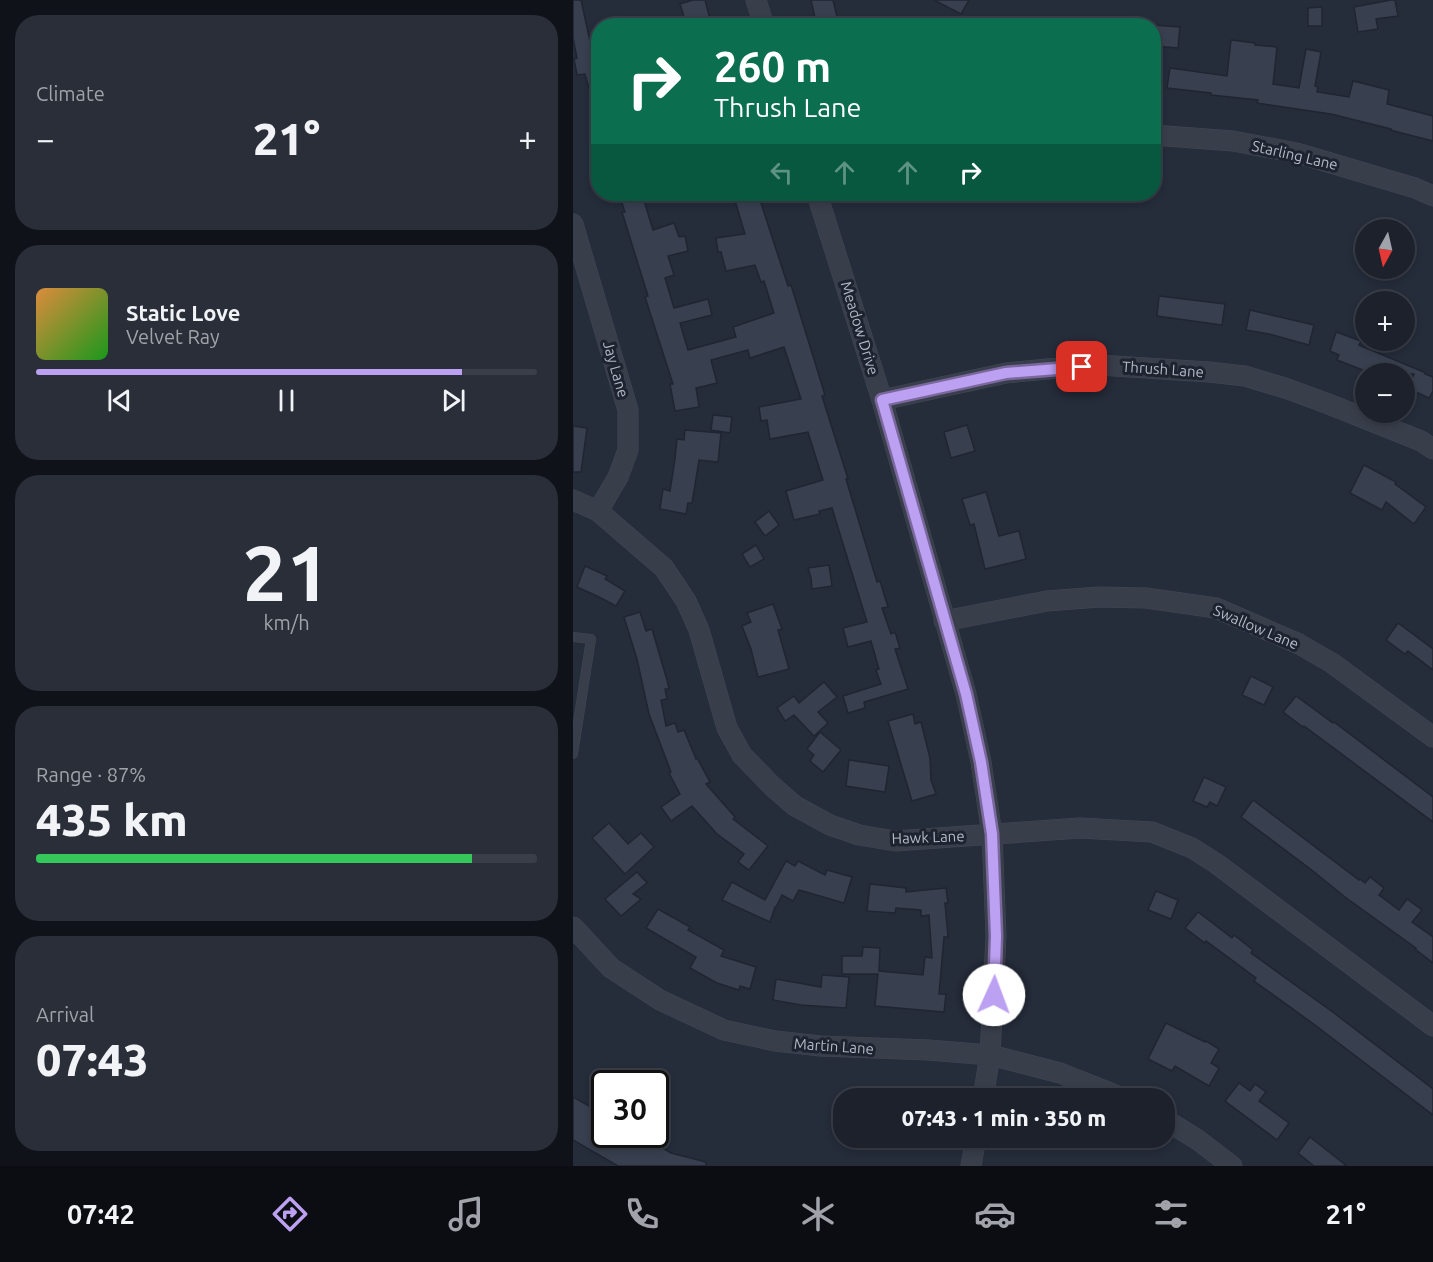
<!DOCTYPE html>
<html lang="en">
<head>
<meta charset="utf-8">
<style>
  body { margin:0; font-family:Ubuntu,sans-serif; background:#292e38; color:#f1f3f6; height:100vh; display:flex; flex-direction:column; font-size:22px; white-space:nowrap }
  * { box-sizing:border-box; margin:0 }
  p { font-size:20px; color:#a0a3a9 }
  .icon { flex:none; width:33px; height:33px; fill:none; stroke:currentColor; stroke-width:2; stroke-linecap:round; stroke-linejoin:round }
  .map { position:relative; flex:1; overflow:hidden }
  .panel { display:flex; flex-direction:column; gap:15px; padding:15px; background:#0f1218; width:573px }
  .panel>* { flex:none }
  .guide { position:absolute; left:18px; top:18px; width:570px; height:183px; border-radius:24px; box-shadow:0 3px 9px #0003,0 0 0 2px #3a3e48; background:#0b6e4f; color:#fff; overflow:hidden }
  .needle { width:39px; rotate:188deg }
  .buttons { position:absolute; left:782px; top:219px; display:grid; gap:12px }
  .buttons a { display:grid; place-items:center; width:60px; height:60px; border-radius:50%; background:#1c212c; box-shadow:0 3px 9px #0003,0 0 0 2px #3a3e48; font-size:30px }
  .speed { position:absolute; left:18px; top:1070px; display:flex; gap:12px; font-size:30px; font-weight:700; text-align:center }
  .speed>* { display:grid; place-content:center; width:78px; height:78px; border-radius:50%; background:#1c212c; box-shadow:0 3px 9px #0003,0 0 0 2px #3a3e48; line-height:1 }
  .speed .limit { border:3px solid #111; border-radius:9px; background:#fff; color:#111 }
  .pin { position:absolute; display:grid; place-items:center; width:51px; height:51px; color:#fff; margin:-26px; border-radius:12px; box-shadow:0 3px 9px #0006 }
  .me { position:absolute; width:66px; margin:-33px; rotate:2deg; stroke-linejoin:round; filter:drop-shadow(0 0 4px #0008) }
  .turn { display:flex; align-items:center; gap:21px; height:126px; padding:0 24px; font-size:27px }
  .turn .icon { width:78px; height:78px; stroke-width:2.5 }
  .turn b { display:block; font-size:42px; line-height:51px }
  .lanes { display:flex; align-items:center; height:57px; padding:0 24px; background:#0003; justify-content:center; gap:30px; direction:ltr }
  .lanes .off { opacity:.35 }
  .big { font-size:45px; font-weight:800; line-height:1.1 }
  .panel .card { flex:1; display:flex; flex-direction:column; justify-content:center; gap:9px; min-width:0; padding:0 21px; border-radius:24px; background:#292e38 }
  .panel .dial { align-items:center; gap:0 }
  .dial b { font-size:78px; line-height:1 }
  .song { display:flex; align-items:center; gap:18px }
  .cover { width:72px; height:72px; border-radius:9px; background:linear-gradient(135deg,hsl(30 70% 55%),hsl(120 70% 35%)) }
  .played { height:6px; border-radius:3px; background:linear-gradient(90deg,#bca0f2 85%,#3a3e48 85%) }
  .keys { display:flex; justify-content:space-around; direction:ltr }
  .heat { display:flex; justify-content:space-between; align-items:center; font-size:33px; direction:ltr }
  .charge { height:9px; border-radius:4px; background:linear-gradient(90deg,#34c759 87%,#3a3e48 0) }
  .trip { position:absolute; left:260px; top:1088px; width:342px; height:60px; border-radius:24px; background:#1c212c; box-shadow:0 3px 9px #0003,0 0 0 2px #3a3e48; font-weight:800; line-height:60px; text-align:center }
  .dock { display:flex; height:96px; justify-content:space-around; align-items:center; background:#0b0d12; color:#a0a3a9 }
  .dock .icon { width:42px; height:42px }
  .dock .current { color:#bca0f2 }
  .dock b { font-size:27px; color:#f1f3f6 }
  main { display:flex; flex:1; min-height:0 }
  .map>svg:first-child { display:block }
</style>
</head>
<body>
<main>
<section class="panel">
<div class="card"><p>Climate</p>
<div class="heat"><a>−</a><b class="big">21°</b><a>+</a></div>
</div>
<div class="card">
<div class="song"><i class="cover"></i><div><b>Static Love</b><p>Velvet Ray</p></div></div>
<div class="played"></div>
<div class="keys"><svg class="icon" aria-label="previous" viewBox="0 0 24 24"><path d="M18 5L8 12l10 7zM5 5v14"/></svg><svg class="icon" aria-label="pause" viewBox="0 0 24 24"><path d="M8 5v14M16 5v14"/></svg><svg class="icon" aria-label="next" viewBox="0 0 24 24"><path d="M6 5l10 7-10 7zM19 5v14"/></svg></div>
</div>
<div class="card dial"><b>21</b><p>km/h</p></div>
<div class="card"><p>Range · 87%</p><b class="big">435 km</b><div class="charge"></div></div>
<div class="card"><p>Arrival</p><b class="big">07:43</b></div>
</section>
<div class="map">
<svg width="860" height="1166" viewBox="0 0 860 1166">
  <rect width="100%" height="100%" fill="#252c3a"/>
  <g fill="#384050" stroke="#202532" stroke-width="1.5">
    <polygon points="0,0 8,0 18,46 23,46 26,59 26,109 22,110 12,74 4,75 1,59 4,58 0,38"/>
    <polygon points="120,0 132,0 138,23 130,26 114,26 107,4"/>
    <polygon points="238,0 260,0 264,17 243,22"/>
    <polygon points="361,0 396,0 388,14"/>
    <polygon points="818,0 822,0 825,16 803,19 805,29 785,32 781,7"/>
    <polygon points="749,7 749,26 735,26 735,8"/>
    <polygon points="580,25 607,27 605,48 580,46"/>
    <polygon points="658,40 682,43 682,45 704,47 700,84 726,88 733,49 748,52 742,86 745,87 744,92 776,97 780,81 816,90 814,104 860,116 860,141 817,130 818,129 758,114 684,103 685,100 638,95 638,93 594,88 597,68 654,76"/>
    <polygon points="46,194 69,194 80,230 101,223 106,237 112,236 115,251 95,256 101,275 92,278 101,308 135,299 139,315 107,323 115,350 163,337 160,327 201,313 191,281 188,282 182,265 153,271 148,252 145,252 143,238 172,234 160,194 185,194 215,286 218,285 252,395 249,396 275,479 273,479 304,582 307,581 315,607 309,608 318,634 322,632 327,648 322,649 335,689 291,702 292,708 275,713 270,696 308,684 303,670 306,669 298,641 275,647 270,628 294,622 259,508 246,511 247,514 221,520 213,491 250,480 235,432 197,439 194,420 188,421 186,407 228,399 211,347 177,358 175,350 138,360 144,383 123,388 126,407 102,411 97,384 100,384 72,297 75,296 49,212 52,212"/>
    <polygon points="586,296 652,304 649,325 584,316"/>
    <polygon points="677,310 741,325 736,345 696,334 673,330"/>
    <polygon points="763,332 788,341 786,345 853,373 852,374 860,377 860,391 856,398 834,388 841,374 800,374 764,360 766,355 757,351"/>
    <polygon points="140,415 159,417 157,433 138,430"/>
    <polygon points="394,425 402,451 378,458 371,432"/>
    <polygon points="0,426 14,428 8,472 0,472"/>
    <polygon points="112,430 148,433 145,462 126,460 119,503 115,503 113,514 87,509 90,489 97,491 102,459 104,439 111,440"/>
    <polygon points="791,465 823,482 822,484 853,507 841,524 813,502 809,510 777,493"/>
    <polygon points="413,492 426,536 446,531 453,559 412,569 401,524 397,525 389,499"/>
    <polygon points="196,511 206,525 192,536 182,522"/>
    <polygon points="183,545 191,559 177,567 169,554"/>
    <polygon points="256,565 259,586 239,589 238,578 235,568"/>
    <polygon points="12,566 34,576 32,579 52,591 43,606 24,596 4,587"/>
    <polygon points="200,604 209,629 205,630 216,669 185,677 178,649 169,626 178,622 174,613"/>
    <polygon points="67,612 73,631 79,629 94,680 96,689 92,689 94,699 88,700 93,726 102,723 105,732 111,730 123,759 124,758 137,782 133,784 162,817 160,819 195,846 176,870 165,862 171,854 144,834 119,806 98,821 88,807 107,794 96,773 98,772 76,714 64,659 51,617"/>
    <polygon points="825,623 860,649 860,670 835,651 832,654 813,640"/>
    <polygon points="678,676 700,687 691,705 669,695"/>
    <polygon points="251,682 264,697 245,712 255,723 241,736 221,715 212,721 204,708 221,696 226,703"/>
    <polygon points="723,696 760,723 761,722 860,797 860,822 731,726 730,727 710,712"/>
    <polygon points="340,714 342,724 348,722 357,758 358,780 363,794 339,801 315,721"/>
    <polygon points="247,732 268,750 250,772 237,761 241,755 234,749"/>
    <polygon points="276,760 316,766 312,792 273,786"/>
    <polygon points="631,777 653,787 644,806 637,802 634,807 620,801"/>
    <polygon points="680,800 786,880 787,879 792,883 797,877 811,888 806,895 826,910 834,899 849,910 839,922 860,937 860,963 842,949 843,948 772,897 740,871 668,817"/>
    <polygon points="36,823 55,844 68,833 81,847 52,874 19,838"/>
    <polygon points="213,861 222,866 225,861 252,875 254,870 279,877 271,903 226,890 220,901 209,895 203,907 202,907 197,922 149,900 159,882 192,900"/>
    <polygon points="64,872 74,883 60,894 68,899 48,916 32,899"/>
    <polygon points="297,884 333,888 333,892 373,888 375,903 372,903 375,937 371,937 366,994 373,994 371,1012 302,1006 305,974 269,974 269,956 289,956 290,947 307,948 306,971 350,975 352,957 359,958 356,915 348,916 348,910 323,908 322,913 294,911"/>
    <polygon points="583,891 605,900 598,919 575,910"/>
    <polygon points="85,909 117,927 115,930 151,950 148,956 183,967 177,989 167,986 166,990 144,983 117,968 123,957 73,928"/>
    <polygon points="625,912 659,938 661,935 680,950 678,953 761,1013 860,1089 860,1115 742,1025 681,981 683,978 633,941 632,943 612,928"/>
    <polygon points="249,975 276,977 273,1008 228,1005 200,1000 203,979 248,987"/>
    <polygon points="593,1023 632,1042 633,1041 646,1049 638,1063 646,1068 636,1086 602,1066 599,1071 575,1059"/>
    <polygon points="666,1083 677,1091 682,1084 693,1092 686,1101 716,1123 704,1140 652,1101"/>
    <polygon points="0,1097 32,1115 32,1134 66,1134 98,1153 133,1162 133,1166 45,1166 0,1140"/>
    <polygon points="737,1137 756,1152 774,1166 741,1166 725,1153"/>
  </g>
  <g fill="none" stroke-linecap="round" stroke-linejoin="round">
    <defs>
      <polyline id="service" points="0,637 18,639 0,754"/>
      <g id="minor">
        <polyline points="183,0 191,26"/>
        <polyline points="580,135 660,141 724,153 842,188 860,196"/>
        <polyline points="244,194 309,400 393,694 408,762 419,834 423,936 417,1055 410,1098"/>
        <polyline points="0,224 55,410 55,450 45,477 25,511"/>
        <polyline points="309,400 433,373 474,369 526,365 636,372 672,376 715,389 758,405 848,441 860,449"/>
        <polyline points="0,500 25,511 91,568 113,601 126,630 154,728 169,755 199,786 222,806 257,825 286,835 322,841 507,828 579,832 619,848 644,864 860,1026"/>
        <polyline points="371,621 474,601 526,597 573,598 643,608 726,644 759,663 860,737"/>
        <polyline points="0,927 38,968 87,1000 151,1030 202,1041 248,1046 355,1050 417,1055 487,1073 550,1098"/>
        <polyline points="591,1119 625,1140 659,1166"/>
        <polyline points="398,1166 403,1137"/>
      </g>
    </defs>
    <use href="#service" stroke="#424754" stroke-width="10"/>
    <use href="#minor" stroke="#424754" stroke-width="21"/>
    <use href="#service" stroke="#393e4b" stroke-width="9"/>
    <use href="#minor" stroke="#393e4b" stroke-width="20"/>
  </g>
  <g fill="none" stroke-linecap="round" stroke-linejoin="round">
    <defs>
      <polyline id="route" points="421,995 423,936 419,834 408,762 393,694 309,400 433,373 509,367"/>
    </defs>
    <use href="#route" stroke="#7a689d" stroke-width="15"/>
    <use href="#route" stroke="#bca0f2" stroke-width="10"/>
  </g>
  <g text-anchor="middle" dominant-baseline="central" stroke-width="6" stroke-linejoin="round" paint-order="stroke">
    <g font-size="15" fill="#b5b9c6" stroke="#1e2330">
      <text transform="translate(722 155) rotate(13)">Starling Lane</text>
      <text transform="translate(287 328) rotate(73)">Meadow Drive</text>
      <text transform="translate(43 369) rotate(74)">Jay Lane</text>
      <text transform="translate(590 369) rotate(4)">Thrush Lane</text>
      <text transform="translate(683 627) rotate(23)">Swallow Lane</text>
      <text transform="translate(355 837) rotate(-2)">Hawk Lane</text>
      <text transform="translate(261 1046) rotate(4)">Martin Lane</text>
    </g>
  </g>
</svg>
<div class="buttons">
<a><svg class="needle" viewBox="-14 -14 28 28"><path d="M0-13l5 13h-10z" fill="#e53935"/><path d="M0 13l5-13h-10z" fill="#a0a3a9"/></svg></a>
<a>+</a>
<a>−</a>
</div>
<div class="speed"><div class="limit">30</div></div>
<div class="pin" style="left:509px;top:367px;background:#d93025"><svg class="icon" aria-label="arrive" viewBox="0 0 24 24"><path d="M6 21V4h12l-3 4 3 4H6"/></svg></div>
<svg class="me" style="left:421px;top:995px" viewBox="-20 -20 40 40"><circle r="19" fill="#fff"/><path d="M0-13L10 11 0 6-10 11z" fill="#bca0f2"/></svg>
<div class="trip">07:43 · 1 min · 350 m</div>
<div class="guide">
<div class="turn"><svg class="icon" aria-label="right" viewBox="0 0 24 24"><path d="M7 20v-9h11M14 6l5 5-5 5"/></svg><div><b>260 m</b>Thrush Lane</div></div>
<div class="lanes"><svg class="icon off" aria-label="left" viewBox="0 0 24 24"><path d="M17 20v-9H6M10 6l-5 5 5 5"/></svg><svg class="icon off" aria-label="ahead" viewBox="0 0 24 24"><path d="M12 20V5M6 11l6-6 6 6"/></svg><svg class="icon off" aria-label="ahead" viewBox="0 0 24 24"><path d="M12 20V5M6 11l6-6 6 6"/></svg><svg class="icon" aria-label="right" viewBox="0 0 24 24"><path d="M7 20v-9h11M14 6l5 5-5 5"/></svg></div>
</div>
</div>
</main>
<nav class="dock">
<b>07:42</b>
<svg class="icon current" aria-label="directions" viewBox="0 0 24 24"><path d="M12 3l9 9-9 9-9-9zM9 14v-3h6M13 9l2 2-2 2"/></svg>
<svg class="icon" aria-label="music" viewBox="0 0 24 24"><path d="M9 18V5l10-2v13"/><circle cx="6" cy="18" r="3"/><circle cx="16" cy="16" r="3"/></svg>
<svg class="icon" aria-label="phone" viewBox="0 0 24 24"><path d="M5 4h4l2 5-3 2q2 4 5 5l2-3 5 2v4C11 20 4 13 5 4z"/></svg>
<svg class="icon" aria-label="climate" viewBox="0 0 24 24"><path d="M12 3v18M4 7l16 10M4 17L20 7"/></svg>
<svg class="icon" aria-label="car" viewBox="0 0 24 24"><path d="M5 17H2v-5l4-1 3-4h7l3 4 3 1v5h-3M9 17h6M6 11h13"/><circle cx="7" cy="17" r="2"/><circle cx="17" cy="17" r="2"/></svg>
<svg class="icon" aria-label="filters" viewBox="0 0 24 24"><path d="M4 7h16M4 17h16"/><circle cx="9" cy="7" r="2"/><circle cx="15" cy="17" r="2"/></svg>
<b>21°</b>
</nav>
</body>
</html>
